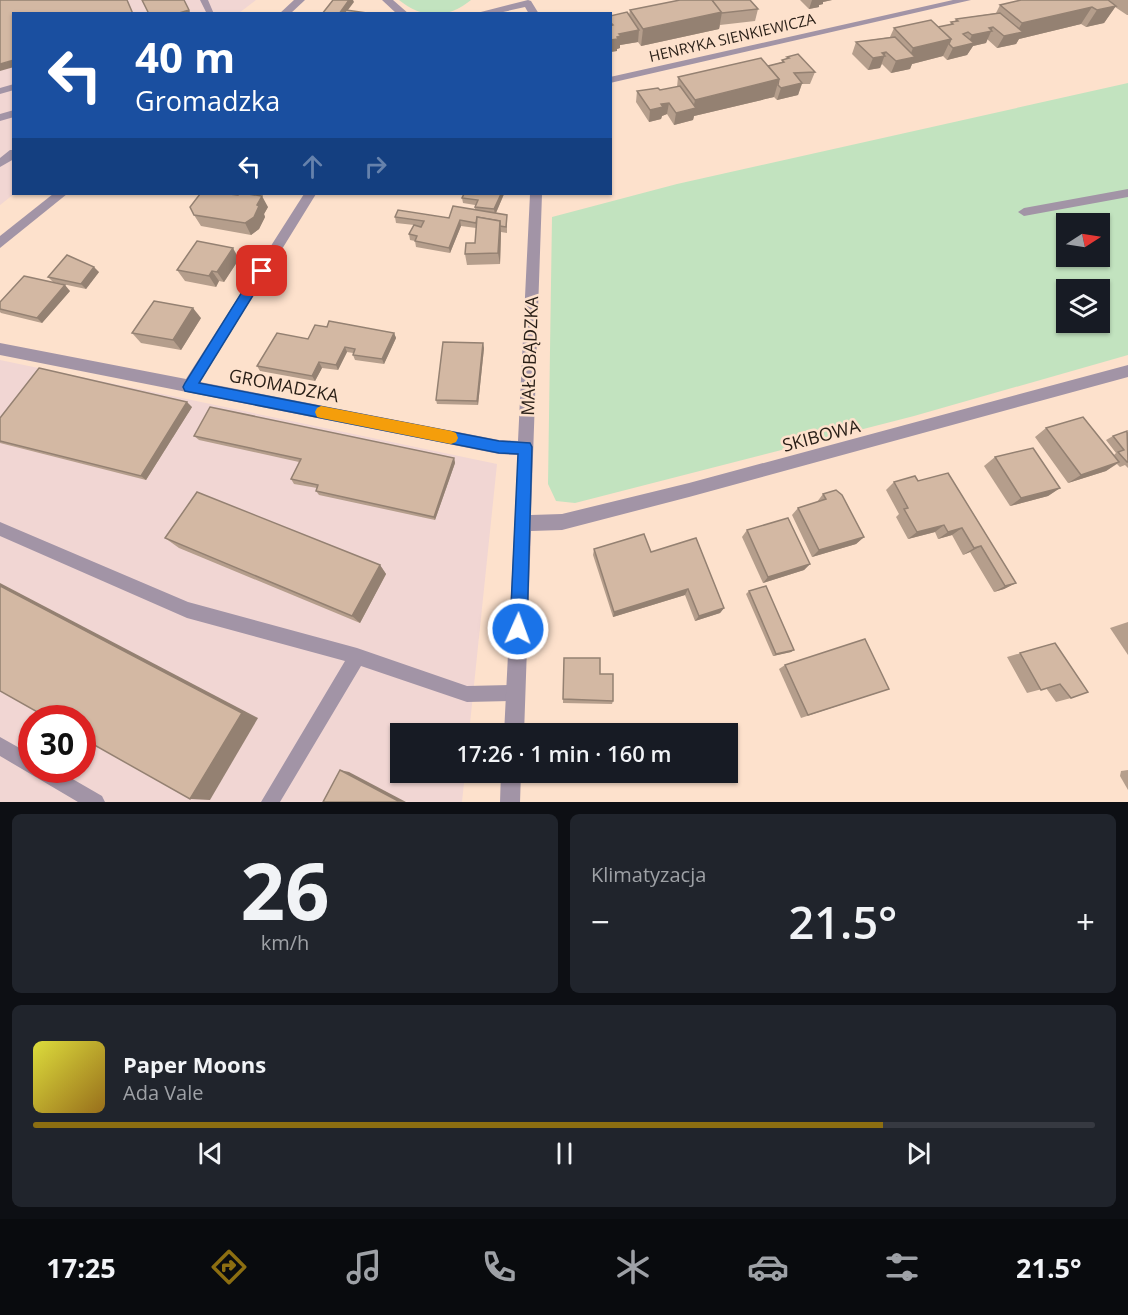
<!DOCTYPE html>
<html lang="pl">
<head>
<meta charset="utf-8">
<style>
  body { margin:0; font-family:"Open Sans",sans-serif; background:#20242c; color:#f1f3f6; height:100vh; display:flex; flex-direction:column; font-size:22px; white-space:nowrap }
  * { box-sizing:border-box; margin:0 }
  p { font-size:20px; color:#9ea1a6 }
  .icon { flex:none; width:33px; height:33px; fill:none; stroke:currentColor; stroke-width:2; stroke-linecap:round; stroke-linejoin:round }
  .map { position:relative; height:802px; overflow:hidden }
  .side { display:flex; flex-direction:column; gap:12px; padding:12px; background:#0d0f14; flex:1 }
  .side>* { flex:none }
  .guide { position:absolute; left:12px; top:12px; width:600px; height:183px; border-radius:0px; box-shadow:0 2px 4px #0004; background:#1a4fa0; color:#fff; overflow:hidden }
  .needle { width:39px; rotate:78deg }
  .controls { position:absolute; left:1056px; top:213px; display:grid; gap:12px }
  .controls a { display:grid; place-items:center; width:54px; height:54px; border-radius:0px; background:#171b24; box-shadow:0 2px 4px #0004; font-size:30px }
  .speed { position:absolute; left:18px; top:705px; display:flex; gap:12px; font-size:30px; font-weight:700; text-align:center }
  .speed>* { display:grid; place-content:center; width:78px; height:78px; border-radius:50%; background:#171b24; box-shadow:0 2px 4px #0004; line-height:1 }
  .speed .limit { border:9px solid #d22; background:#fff; color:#111 }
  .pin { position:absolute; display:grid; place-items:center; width:51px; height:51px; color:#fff; margin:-26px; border-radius:12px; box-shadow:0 3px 9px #0006 }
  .me { position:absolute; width:66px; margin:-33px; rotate:2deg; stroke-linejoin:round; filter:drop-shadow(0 0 4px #0008) }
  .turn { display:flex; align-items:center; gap:21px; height:126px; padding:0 24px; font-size:27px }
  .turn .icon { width:78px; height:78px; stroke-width:2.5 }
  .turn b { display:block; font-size:42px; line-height:51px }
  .lanes { display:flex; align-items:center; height:57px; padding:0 24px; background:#0003; justify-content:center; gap:30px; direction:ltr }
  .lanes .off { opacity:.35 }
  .big { font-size:45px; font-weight:600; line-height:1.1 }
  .side .card { flex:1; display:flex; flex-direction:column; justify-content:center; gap:9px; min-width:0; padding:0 21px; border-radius:9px; background:#20242c }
  .side .dial { align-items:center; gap:0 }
  .dial b { font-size:78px; line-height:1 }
  .song { display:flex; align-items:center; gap:18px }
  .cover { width:72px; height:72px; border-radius:9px; background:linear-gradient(135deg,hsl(60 70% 55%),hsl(40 70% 35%)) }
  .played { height:6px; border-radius:3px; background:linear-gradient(90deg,#8c6e11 80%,#363941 80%) }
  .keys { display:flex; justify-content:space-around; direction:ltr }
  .heat { display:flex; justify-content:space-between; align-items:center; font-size:33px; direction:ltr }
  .side .tiles { flex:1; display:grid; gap:12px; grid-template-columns:1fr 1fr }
  .card:last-child { grid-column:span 2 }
  .trip { position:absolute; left:390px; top:723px; width:348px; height:60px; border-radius:0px; background:#171b24; box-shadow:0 2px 4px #0004; font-weight:600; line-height:60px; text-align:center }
  .menu { display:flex; height:96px; justify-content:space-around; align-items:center; background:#090b0e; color:#9ea1a6 }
  .menu .icon { width:42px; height:42px }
  .menu .active { color:#8c6e11 }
  .menu b { font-size:27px; color:#f1f3f6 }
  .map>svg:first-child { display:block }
</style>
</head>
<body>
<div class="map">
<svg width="1128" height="802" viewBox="0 0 1128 802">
  <rect width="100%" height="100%" fill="#fde1cc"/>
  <g fill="#f1d6d3" fill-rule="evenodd">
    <polygon points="0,0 256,0 239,13 14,14 14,194 0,205"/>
    <path d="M0,360L497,464L469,733L400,734V772L465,773L462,802H0ZM32,718H82V770H32Z"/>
  </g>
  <g fill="#c2e3bf" fill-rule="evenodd">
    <path d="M399,0H471C448,19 422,19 399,0Z"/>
    <path d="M1128,83V355L914,416L575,503L556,501L548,484L552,217L677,184ZM1066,224H1100V256H1066ZM1066,290H1100V322H1066Z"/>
  </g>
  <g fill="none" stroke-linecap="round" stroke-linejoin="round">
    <g fill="#a294a6" fill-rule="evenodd">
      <polygon points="200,0 208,0 214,14 205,14 206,12"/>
      <polygon points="14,84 14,90 0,94 0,88"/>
      <polygon points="14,110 14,117 0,121 0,114"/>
      <polygon points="10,150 14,150 14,159 0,167 0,158"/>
      <polygon points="1128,189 1128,197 1024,216 1018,212 1024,208"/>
      <polygon points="0,522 188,602 357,648 467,686 516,685 522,687 524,693 522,699 516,701 467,702 361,666 280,802 261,802 345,661 187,618 0,536"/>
      <polygon points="0,737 32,755 32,770 57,770 102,796 105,802 78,802 0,756"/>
    </g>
    <g fill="#a294a6" fill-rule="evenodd">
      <polygon points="294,0 305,0 290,14 279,14"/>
      <polygon points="382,0 393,0 409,14 397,14"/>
      <polygon points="528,0 531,1 539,14 529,14 525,7 494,14 473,14"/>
      <polygon points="953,0 971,0 610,83 610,77"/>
      <polygon points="53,194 67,194 0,248 0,236"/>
      <polygon points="304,194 316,194 200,382 499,440 518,441 530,194 542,194 531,515 562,514 689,483 1128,365 1128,377 689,497 562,530 531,531 524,734 504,734 518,455 499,454 0,355 0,343 186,379"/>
      <polygon points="501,772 521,772 520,802 500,802"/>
    </g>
  </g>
  <g fill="#b59e8c">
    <polygon points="800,0 832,0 823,2 823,4 819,5 819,7 809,9"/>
    <polygon points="1021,0 1128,0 1128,15 1127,15 1115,7 1104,23 1086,27 1081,24 1019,39 1016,44 997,48 987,39 986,43 973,46 967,55 947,60 943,56 912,64 910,69 891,73 882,64 880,68 868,70 852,54 856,42 890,37 894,28 938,27 950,25 951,22 955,21 956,19 996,13 1000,5"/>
    <polygon points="758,9 755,21 720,25 719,29 641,46 638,42 620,45 620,48 617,49 617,51 610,52 610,16 629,15 630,10"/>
    <polygon points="787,57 815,72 810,84 802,84 798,95 777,100 774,97 694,116 693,120 674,125 667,114 662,116 661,119 649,122 636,102 637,91 660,90 677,87 678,77 768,66 782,62 782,60 787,59"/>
    <polygon points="464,194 504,194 496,213 507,221 507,233 501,232 500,264 467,265 465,254 475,243 476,228 461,226 450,253 416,247 415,241 410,240 409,234 414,225 396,223 395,217 449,218 475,210 475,205 463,203 462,198"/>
    <polygon points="237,195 268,207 264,214 265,217 259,229 251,235 201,226 194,215"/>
    <polygon points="239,259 224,282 219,281 216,287 185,281 177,270"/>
    <polygon points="99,272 86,289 53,282 48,277"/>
    <polygon points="70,291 42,323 1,313 0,312 0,302"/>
    <polygon points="201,318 181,350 141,343 132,333"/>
    <polygon points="327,327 394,333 396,338 384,364 355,360 353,355 353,353 347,352 338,370 322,368 315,381 260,371 257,366 308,339"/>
    <polygon points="484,348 478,405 437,404 436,400"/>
    <polygon points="192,407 146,480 0,443 0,418"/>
    <polygon points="1046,428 1114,455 1116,453 1106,440 1113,436 1128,432 1128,468 1125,465 1120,467 1117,464 1106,471 1068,483 1035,437"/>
    <polygon points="194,436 454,458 455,463 435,520 319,495 316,491 317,488 294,484 291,479 299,462 199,440"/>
    <polygon points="995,457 1060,488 1048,496 1010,506 984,466"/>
    <polygon points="918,481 1016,583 1004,589 994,592 970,552 963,555 952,535 938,539 935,532 908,539 896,517 899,514 886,490 894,482"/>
    <polygon points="823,494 864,537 856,544 812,557 792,515 798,508 817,502"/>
    <polygon points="747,530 810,564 804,570 763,583 742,537"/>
    <polygon points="165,538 380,565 386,574 360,623 179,548"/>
    <polygon points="594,549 651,552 724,608 720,613 695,621 685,595 613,617 593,555"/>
    <polygon points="749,591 794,650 791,652 773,656 746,594"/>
    <polygon points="1128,622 1128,655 1110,628"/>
    <polygon points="1055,643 1071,698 1056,702 1046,688 1027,693 1007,657"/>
    <polygon points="564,658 600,674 613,701 612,704 563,703"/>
    <polygon points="785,665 889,689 801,718 779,669"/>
    <polygon points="1128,770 1128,790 1120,776 1121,771"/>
  </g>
  <g fill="#948172">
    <polygon points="349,0 353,0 354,2 345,14 339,14"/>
    <polygon points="812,0 832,0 823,2 823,4 819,5 819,7 809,9"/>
    <polygon points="1116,6 1104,23 1086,27 1097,10"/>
    <polygon points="1092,7 1081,24 1019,39 1016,44 997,48 1004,36 1016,33 1022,23"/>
    <polygon points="189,10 191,14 176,14"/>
    <polygon points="722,12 719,29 641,46 643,29"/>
    <polygon points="993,27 986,43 973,46 967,55 947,60 953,48 967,45 972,35 989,28"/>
    <polygon points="639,30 638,42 620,45 620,48 617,49 617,51 610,52 610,40 619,34"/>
    <polygon points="951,39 943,56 912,64 910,69 891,73 896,61 909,58 913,48"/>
    <polygon points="886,52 880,68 868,70 873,58 882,53"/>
    <polygon points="14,60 14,67 0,71 0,64"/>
    <polygon points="779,79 774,97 694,116 693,120 674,125 676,113 693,109 695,100"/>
    <polygon points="802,83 798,95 777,100 781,88"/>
    <polygon points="669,103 667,114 662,116 661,119 649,122 650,110 661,104"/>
    <polygon points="501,194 504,194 495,215 494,209"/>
    <polygon points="262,196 268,207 264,214 265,217 259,229 251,235 245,223"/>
    <polygon points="460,220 461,226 450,253 449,248"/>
    <polygon points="500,221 501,232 500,264 498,253"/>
    <polygon points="233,248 239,259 224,282 217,272"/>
    <polygon points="94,267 99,272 86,289 81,284"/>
    <polygon points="212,271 219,281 216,287 209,276"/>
    <polygon points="65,285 70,291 42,323 37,318"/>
    <polygon points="193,308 201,318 181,350 173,340"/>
    <polygon points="394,333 396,338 384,364 382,359"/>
    <polygon points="483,343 484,348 478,405 477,401"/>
    <polygon points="345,347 347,352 338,370 336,365"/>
    <polygon points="319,362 322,368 315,381 312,376"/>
    <polygon points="187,402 192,407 146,480 141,476"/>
    <polygon points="454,458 455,463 435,520 434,517"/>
    <polygon points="1119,462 1106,471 1068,483 1081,475"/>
    <polygon points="1060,488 1048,496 1010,506 1021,498"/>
    <polygon points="944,525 935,532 908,539 917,532"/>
    <polygon points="962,528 952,535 938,539 948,532"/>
    <polygon points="864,537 856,544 812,557 819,550"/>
    <polygon points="981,546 970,552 963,555 974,548"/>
    <polygon points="810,564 804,570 763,583 768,577"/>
    <polygon points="380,565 386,574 360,623 352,616"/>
    <polygon points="0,583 258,718 210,800 190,799 0,586"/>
    <polygon points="1016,583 1004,589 994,592 1005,586"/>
    <polygon points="688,589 685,595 613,617 614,612"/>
    <polygon points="724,608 720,613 695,621 699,616"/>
    <polygon points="794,650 791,652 773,656 776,654"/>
    <polygon points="340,770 349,772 406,802 400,802"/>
  </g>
  <g fill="#d3b8a3" stroke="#948172" stroke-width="1.5">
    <polygon points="0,0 127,0 133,14 14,14 14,60 0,64"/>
    <polygon points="142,0 184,0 189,10 176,14 149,14"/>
    <polygon points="333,0 349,0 339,14 322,14"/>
    <polygon points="680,0 712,0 722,12 643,29 630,10"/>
    <polygon points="712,0 750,0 758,9 722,13"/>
    <polygon points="1021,0 1108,0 1116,6 1097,10 1092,7 1022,23 1000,5"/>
    <polygon points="346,10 374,14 344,14"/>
    <polygon points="627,12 639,30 619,34 621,36 617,37 618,39 610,40 610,26 613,25 610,22 610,16"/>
    <polygon points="1000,13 1023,32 1004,36 993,27 989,28 992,31 972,35 968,32 963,34 974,43 953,48 949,44 951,39 938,27 953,24 951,22 958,21 956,19"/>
    <polygon points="931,20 951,39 913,48 894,28"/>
    <polygon points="895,37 915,57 896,61 886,52 882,53 885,56 873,58 856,42"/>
    <polygon points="798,54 815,72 794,73 802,83 781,88 778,85 779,79 768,66 784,62 782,60 789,58 787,57"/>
    <polygon points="761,58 779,79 695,100 678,77"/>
    <polygon points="680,86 696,108 676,113 669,103 661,104 663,107 650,110 637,91 658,88 660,90"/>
    <polygon points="200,194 229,194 238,195 239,194 248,194 262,196 257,205 259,206 254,217 245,223 194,215 190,207"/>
    <polygon points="464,194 501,194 494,209 475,207 478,200 462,198"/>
    <polygon points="453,206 507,215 506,227 500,226 500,221 477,217 476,223 460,220 449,248 415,241 417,236 409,234 414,225 421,227 424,221 395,217 398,210 449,218"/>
    <polygon points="477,217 500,221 498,253 465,254 466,243 475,243"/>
    <polygon points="197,241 233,248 217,272 212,271 209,276 177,270"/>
    <polygon points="67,255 94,267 81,284 48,277"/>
    <polygon points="24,276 65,285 37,318 0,309 0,302"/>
    <polygon points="154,301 193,308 173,340 132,333"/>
    <polygon points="329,321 394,333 382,359 353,355 355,349 345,347 336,365 319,362 312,376 257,366 277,333 308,339 315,325 327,327"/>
    <polygon points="443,342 483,343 477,401 436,400"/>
    <polygon points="39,368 187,402 141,476 0,441 0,418"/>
    <polygon points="210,407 454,458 434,517 316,491 318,485 291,479 301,459 194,436"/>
    <polygon points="1083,417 1119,462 1081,475 1046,428"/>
    <polygon points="1127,431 1128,462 1127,462 1118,452 1124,450 1113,436"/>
    <polygon points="1033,448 1060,488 1021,498 995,457"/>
    <polygon points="948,473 1016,583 1005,586 981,546 974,548 962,528 948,532 944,525 917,532 904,509 908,508 894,482 915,476 918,481"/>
    <polygon points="836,490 842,495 864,537 819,550 798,508 826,499 823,494"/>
    <polygon points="197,492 380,565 352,616 165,538"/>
    <polygon points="788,518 810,564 768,577 747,530"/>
    <polygon points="644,534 651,552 696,538 724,608 699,616 688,589 614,612 594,549"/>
    <polygon points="0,586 242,713 190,799 82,738 82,718 48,718 0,691"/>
    <polygon points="766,586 794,650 776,654 749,591"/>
    <polygon points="865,639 889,689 808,715 785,665"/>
    <polygon points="1055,643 1088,692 1071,698 1060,684 1041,690 1020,653"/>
    <polygon points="564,658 600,658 600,674 613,674 613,701 563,699"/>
    <polygon points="340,770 400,802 323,802"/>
  </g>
  <polygon fill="#1a73e8" stroke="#114b97" stroke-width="1.5" points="262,266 268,271 199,383 499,441 530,443 532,447 527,629 524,635 518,637 513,635 510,629 518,454 499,453 185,391 183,387 185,383 257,268"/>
  <polygon fill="#f59e0b" points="321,406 451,431 456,433 458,438 456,442 451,444 321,418 317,417 315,412 317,408"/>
  <g text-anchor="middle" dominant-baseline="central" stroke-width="5" stroke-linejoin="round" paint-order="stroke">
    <g font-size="15" fill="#281e16" stroke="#fde1cc">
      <text transform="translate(732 37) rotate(-13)">HENRYKA SIENKIEWICZA</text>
    </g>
    <g font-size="18" fill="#281e16" stroke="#fde1cc">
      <text transform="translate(529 356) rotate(-88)">MAŁOBĄDZKA</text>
      <text transform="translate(284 385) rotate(11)">GROMADZKA</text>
      <text transform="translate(821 435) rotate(-15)">SKIBOWA</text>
    </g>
  </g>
</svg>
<div class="controls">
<a><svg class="needle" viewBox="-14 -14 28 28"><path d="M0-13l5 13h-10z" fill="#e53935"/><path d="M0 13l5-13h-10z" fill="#9ea1a6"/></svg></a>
<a><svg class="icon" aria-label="layers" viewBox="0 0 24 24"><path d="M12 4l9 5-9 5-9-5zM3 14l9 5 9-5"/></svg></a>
</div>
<div class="speed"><div class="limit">30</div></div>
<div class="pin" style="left:262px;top:271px;background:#d93025"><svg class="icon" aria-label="arrive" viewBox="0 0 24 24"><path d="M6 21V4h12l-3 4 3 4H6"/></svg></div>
<svg class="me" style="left:518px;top:629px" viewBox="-20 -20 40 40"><circle r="17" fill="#1a73e8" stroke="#fff" stroke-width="3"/><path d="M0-11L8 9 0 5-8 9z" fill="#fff"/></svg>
<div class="trip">17:26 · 1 min · 160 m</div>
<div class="guide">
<div class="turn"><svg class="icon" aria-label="left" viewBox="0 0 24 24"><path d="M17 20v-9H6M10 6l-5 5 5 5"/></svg><div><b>40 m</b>Gromadzka</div></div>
<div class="lanes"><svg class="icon" aria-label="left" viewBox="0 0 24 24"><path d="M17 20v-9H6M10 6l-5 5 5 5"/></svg><svg class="icon off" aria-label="ahead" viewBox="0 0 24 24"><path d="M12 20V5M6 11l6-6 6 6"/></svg><svg class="icon off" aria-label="right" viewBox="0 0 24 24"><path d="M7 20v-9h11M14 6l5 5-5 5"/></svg></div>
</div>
</div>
<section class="side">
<div class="tiles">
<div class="card dial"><b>26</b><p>km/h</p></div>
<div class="card"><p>Klimatyzacja</p>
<div class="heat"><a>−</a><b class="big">21.5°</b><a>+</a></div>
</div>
<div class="card">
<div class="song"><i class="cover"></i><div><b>Paper Moons</b><p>Ada Vale</p></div></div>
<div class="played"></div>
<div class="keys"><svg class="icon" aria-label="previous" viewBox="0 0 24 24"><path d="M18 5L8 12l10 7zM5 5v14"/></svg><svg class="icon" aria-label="pause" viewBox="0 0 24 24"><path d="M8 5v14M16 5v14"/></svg><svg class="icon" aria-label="next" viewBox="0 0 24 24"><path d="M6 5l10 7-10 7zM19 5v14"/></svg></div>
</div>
</div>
</section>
<nav class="menu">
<b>17:25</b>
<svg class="icon active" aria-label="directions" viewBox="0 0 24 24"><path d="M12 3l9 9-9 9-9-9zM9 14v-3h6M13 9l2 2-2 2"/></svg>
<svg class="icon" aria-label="music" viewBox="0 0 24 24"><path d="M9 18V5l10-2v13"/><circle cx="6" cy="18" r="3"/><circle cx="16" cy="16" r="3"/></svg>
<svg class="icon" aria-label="phone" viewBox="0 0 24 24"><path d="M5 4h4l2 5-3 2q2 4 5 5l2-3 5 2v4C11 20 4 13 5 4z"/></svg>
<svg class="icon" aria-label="climate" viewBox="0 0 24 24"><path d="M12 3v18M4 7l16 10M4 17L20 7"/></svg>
<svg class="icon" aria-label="car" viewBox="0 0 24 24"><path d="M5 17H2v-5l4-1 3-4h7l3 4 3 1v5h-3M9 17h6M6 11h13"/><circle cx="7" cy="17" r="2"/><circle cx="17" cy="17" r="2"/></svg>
<svg class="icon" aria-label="filters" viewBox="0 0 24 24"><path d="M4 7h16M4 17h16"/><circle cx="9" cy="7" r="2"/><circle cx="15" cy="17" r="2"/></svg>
<b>21.5°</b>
</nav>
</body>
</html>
